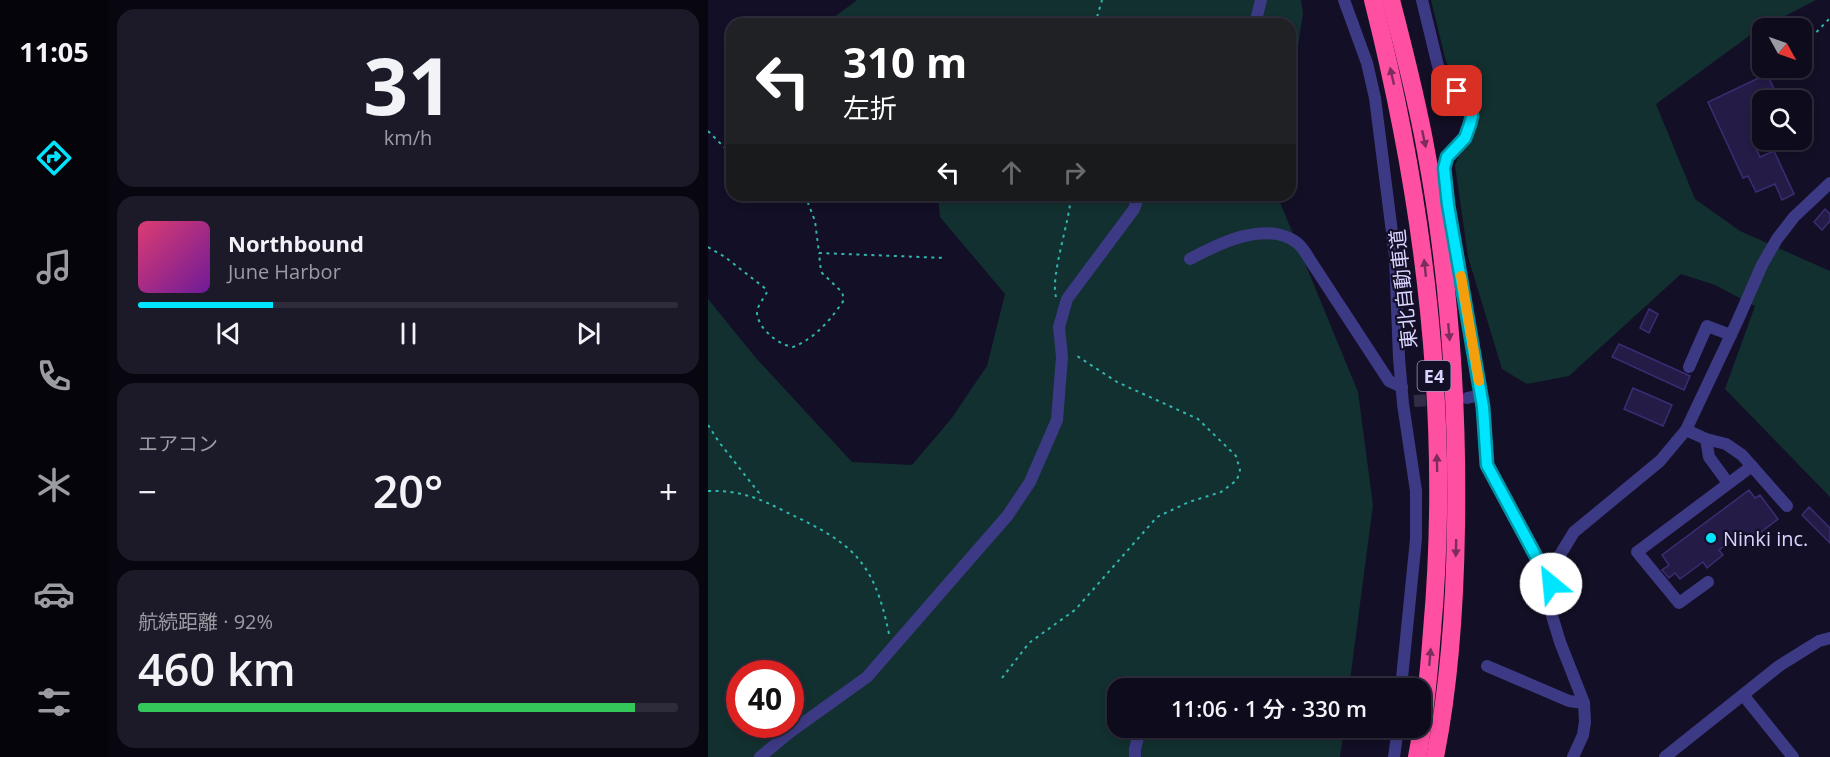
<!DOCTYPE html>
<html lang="ja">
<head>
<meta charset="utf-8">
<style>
  body { margin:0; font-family:"Open Sans","Noto Sans JP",sans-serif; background:#1c1929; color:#f1f3f6; height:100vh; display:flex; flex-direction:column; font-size:22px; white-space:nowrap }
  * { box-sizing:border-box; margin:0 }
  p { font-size:20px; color:#9b9ba3 }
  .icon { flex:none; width:33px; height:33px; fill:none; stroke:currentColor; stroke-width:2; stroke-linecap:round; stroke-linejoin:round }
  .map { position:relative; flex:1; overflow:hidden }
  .drawer { display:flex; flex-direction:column; gap:9px; padding:9px; background:#08060f; width:600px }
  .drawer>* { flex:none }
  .guide { position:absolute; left:18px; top:18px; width:570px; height:183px; border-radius:18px; box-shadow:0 3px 9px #0003,0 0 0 2px #2e2b3b; background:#202124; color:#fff; overflow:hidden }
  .needle { width:39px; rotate:130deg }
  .tools { position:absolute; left:1044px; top:18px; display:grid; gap:12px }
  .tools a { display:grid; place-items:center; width:60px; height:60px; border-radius:12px; background:#0e0b1c; box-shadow:0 3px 9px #0003,0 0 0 2px #2e2b3b; font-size:30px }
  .speed { position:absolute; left:18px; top:660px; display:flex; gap:12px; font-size:30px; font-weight:700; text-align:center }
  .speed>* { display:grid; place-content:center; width:78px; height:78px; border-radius:50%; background:#0e0b1c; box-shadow:0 3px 9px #0003,0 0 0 2px #2e2b3b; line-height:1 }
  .speed .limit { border:9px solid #d22; background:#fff; color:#111 }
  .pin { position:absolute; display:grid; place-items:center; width:51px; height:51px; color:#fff; margin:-26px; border-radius:12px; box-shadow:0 3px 9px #0006 }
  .me { position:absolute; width:66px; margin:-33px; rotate:332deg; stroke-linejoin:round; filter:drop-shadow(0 0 4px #0008) }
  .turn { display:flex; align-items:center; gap:21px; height:126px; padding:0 18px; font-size:27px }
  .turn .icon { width:78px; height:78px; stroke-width:2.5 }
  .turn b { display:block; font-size:42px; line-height:51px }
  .lanes { display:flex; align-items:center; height:57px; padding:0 18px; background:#0003; justify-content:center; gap:30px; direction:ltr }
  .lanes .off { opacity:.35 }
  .big { font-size:45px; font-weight:600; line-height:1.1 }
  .drawer .card { flex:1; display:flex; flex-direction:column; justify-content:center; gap:9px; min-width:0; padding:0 21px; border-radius:18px; background:#1c1929 }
  .drawer .dial { align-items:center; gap:0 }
  .dial b { font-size:78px; line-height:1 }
  .song { display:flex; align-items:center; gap:18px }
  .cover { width:72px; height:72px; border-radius:9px; background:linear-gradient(135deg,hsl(340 70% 55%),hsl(280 70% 35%)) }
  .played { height:6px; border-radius:3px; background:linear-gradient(90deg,#00e5ff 25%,#2e2b3b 25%) }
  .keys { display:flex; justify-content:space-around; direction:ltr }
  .heat { display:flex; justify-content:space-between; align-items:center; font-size:33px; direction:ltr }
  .charge { height:9px; border-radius:4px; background:linear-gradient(90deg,#34c759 92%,#2e2b3b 0) }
  .trip { position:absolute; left:399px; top:678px; width:324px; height:60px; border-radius:18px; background:#0e0b1c; box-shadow:0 3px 9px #0003,0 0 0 2px #2e2b3b; font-weight:600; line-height:60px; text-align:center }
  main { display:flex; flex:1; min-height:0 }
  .tabs { display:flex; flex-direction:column; width:108px; justify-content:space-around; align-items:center; background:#06040b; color:#9b9ba3 }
  .tabs .icon { width:42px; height:42px }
  .tabs .selected { color:#00e5ff }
  .tabs b { font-size:27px; color:#f1f3f6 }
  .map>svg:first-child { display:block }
</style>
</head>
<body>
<main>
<nav class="tabs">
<b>11:05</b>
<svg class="icon selected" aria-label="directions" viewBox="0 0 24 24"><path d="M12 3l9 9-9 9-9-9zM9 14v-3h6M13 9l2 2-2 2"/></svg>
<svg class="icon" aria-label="music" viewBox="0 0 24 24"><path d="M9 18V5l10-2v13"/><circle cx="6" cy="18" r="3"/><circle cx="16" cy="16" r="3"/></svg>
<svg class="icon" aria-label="phone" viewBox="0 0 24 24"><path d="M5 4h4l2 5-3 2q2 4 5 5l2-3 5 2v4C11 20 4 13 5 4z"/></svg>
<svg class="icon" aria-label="climate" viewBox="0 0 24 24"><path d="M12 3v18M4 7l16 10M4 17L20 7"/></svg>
<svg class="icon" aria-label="car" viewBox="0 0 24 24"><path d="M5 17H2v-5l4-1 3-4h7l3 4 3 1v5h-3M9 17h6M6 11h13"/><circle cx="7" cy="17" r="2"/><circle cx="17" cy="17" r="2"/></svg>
<svg class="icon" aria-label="filters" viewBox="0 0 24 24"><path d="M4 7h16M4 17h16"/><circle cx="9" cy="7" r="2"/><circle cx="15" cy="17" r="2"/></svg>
</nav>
<section class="drawer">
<div class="card dial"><b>31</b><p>km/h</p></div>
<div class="card">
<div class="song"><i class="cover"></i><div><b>Northbound</b><p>June Harbor</p></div></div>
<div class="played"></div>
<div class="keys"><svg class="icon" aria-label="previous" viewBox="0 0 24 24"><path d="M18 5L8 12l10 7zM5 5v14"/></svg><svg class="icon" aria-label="pause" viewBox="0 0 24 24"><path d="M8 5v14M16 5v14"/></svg><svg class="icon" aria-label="next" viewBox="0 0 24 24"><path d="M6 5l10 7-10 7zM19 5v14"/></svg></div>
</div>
<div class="card"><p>エアコン</p>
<div class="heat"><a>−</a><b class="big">20°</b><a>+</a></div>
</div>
<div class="card"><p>航続距離 · 92%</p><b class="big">460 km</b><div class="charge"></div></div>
</section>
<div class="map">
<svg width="1122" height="757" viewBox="0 0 1122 757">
  <rect width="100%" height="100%" fill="#130f26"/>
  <g fill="#12302f" fill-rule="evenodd">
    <polygon points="149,0 593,0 595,13 582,99 582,24 117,24"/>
    <polygon points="723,0 1108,0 1048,31 948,104 987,199 1032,231 1122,271 1122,497 1017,389 1047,306 1007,285 973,274 861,376 819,384 794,369 760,257 747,165 770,110 738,62"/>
    <path d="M230,195H569L650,392L665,505L641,688H410V728H636L632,757H0V299L48,358L144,462L204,465L243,419L279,366L297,294L232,217ZM32,674H82V724H32Z"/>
  </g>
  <g fill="#241b47" stroke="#3b2d73" stroke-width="1.5">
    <polygon points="1059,74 1067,91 1061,93 1064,100 1054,100 1054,137 1045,142 1052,157 1066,151 1086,194 1074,200 1067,184 1048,192 1040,176 1035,178 1000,102"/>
    <polygon points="1117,209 1122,214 1122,221 1114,230 1106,222"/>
    <polygon points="941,309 950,314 941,333 932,328"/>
    <polygon points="911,344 982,376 976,390 904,357"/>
    <polygon points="925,388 964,405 955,426 916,409"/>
    <polygon points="1041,490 1047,498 1052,495 1070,519 1040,542 1033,534 1011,550 1015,555 999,568 995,562 972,579 967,573 961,578 954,570 961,565 954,555"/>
    <polygon points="1101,507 1122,528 1122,543 1094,515"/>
  </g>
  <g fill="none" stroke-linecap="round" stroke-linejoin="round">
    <polyline stroke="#312d47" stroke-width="12" stroke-dasharray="12 6" stroke-linecap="butt" points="706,401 734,399"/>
    <g stroke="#2fb8b0" stroke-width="2" stroke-dasharray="3 4.5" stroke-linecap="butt">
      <polyline points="387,24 394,0"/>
      <polyline points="1098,43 1122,18"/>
      <polyline points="0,131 24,155"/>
      <polyline points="97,195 107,221 111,253 238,258"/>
      <path d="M0,247L17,257L58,289L59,292C56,298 49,306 49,313C50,329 71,345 85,347C108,338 123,319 136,300L134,292L113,272L111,253"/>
      <path d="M348,297C342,276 362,221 363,195"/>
      <polyline points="0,425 11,442 51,493 52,498"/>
      <path d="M0,491C31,490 51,498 78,512C144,543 166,560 181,634"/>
      <polyline points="294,678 321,643 367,610 449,517 481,502 513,492 529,480 532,470 528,456 490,419 409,382 366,354"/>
    </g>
    <g stroke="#3d3a85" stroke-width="12">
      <polyline points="636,0 659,63 667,98 687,256 691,358 695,404 708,491 708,539 693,688"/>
      <polyline points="714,0 731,70 759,103 764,116 761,131 739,157 736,167 740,205 775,407 779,465 831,562 845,571"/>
      <polyline points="547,24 553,0"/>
      <path d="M482,259C510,244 557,220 588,242C594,246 598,253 602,260L681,381L694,387"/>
      <polyline points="981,367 999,326 1023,335"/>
      <polyline points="759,398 773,395"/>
      <polyline points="978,430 998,439 1018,444 1034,455 1079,506"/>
      <polyline points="998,439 1001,457 1020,483"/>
      <polyline points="1000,582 971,603 929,552 1044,466"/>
      <polyline points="779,666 861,701 876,703"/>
      <polyline points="1036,696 1085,757"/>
      <polyline points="52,757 81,733 159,677 300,515 322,482 349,420 354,357 351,327 359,299 426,209 431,195"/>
      <polyline points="427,757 427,749 432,730"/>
      <polyline points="686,757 690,728"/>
      <polyline points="865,757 875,735 877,722 876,703 852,642 842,609 843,584 847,563 866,532 952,461 978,430 1029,322 1054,265 1069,239 1086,217 1122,183"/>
      <polyline points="957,757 1071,666 1111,641 1122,638"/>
    </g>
    <g stroke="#ff4fa3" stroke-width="18">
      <path d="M665,0C717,205 743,419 724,631C721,673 717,716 709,757"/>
      <path d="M683,0C696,50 709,100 718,151C741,274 750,401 748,526C747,603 742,682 727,757"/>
    </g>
  </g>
  <defs><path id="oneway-solid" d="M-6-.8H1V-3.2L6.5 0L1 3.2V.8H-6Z" transform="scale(1.5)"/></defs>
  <g fill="#7d2c5e">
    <use href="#oneway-solid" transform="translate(684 76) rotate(-103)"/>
    <use href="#oneway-solid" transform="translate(716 139) rotate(78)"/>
    <use href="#oneway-solid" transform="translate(717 268) rotate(-96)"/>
    <use href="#oneway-solid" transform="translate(741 332) rotate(85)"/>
    <use href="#oneway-solid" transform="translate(729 463) rotate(-91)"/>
    <use href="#oneway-solid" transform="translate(748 548) rotate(91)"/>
    <use href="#oneway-solid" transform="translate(722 657) rotate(-85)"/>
  </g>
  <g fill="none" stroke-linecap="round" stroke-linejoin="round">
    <defs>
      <polyline id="route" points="749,91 762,109 764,116 762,124 757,138 739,157 736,168 740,205 775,407 779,465 831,562 844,571 843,584"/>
    </defs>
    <use href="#route" stroke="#0095a6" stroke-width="15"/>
    <use href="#route" stroke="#00e5ff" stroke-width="10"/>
    <polyline stroke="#f59e0b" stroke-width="10" points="753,276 771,381"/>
  </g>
  <circle fill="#00e5ff" stroke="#130f26" stroke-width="2" cx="1003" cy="538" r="6"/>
  <g text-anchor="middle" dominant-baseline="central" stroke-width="4.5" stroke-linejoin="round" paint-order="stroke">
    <rect fill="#130f26" stroke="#9e99be" stroke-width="1.5" x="709.5" y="361" width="33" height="30" rx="4.5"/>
    <g font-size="18" font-weight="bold" fill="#d9d4ff">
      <text x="726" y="376">E4</text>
    </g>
    <g font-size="20" fill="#d9d4ff" stroke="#130f26">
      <text transform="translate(695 289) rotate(-96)">東北自動車道</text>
    </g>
    <g font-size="20" fill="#d9d4ff" stroke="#130f26" text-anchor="start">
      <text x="1015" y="538">Ninki inc.</text>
    </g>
  </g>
</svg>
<div class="tools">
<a><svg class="needle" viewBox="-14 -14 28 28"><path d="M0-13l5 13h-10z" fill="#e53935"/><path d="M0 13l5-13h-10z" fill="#9b9ba3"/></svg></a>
<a><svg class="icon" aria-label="search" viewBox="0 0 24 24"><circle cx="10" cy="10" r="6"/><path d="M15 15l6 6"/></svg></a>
</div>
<div class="speed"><div class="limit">40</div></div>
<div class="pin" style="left:749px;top:91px;background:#d93025"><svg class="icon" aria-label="arrive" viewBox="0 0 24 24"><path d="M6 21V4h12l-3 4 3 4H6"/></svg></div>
<svg class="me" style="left:843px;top:584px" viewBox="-20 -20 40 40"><circle r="19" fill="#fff"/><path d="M0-13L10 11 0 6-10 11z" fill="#00e5ff"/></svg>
<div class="trip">11:06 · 1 分 · 330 m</div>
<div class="guide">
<div class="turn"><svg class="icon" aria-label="left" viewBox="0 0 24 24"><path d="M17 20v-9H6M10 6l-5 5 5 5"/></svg><div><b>310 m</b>左折</div></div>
<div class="lanes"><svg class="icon" aria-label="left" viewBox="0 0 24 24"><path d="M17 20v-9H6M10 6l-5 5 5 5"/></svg><svg class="icon off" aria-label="ahead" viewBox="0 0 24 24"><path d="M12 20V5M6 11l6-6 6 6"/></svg><svg class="icon off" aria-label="right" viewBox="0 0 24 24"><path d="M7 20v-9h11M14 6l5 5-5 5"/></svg></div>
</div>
</div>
</main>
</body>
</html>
